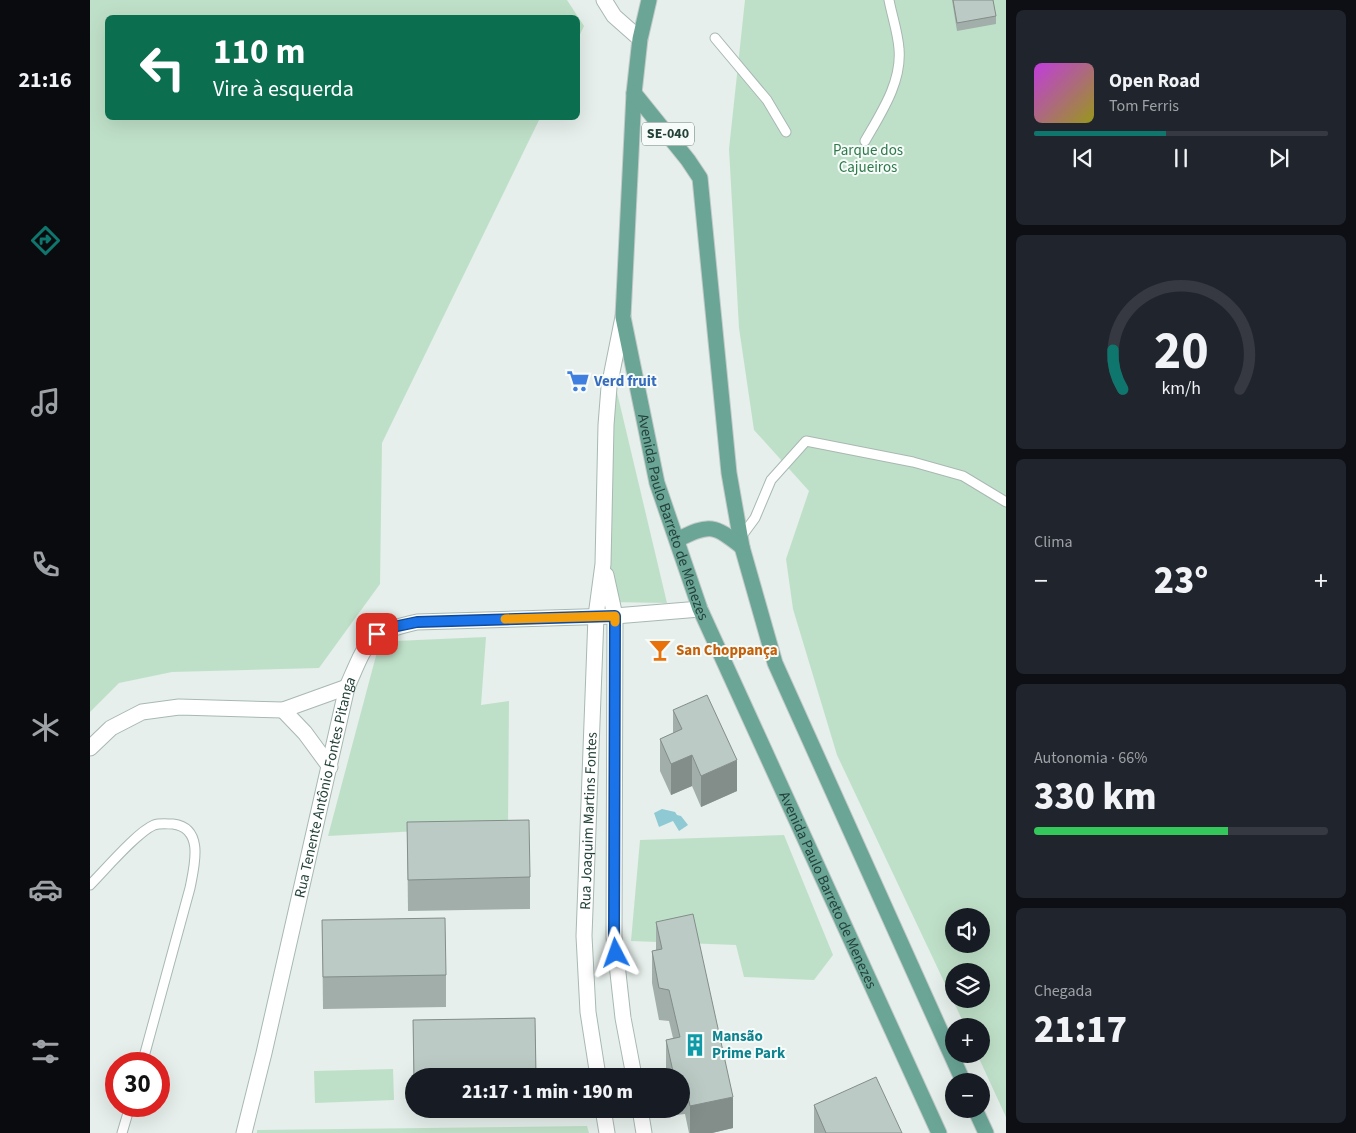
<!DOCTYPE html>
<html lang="pt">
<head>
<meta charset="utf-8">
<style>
  body { margin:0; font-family:"Source Sans 3",sans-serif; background:#20242c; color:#f1f3f6; height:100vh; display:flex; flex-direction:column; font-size:19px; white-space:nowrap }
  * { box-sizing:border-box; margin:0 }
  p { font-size:16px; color:#9ea1a6 }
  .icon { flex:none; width:28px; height:28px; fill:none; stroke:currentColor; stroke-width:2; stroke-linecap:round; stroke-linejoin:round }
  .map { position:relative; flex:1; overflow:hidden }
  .sheet { display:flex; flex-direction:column; gap:10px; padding:10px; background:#0d0f14; width:350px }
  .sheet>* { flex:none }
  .banner { position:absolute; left:15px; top:15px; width:475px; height:105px; border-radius:8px; box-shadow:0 5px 20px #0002; background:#0b6e4f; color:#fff; overflow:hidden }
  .tools { position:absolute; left:855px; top:908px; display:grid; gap:10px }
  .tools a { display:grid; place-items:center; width:45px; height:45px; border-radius:50%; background:#171b24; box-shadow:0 5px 20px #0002; font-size:25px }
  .speed { position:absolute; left:15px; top:1052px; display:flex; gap:10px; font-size:25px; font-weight:700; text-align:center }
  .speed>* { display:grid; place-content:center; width:65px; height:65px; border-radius:50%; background:#171b24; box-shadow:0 5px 20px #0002; line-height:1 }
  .speed .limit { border:8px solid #d22; background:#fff; color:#111 }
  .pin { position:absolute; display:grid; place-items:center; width:42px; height:42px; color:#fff; margin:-21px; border-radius:10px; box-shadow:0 2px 8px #0006 }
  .me { position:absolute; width:55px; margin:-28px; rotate:356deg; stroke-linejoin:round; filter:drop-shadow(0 0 4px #0008) }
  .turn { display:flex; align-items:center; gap:18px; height:105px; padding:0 25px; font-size:22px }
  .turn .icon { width:65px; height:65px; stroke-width:2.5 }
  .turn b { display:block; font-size:35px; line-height:42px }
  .big { font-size:38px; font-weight:800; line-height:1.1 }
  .sheet .card { flex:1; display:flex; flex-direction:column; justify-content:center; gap:8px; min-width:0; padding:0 18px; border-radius:8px; background:#20242c }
  .sheet .dial { align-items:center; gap:0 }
  .dial svg { height:130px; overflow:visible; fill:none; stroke:#363941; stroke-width:7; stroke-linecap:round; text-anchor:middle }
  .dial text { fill:#f1f3f6; stroke:none }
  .song { display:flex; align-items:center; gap:15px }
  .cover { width:60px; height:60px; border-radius:8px; background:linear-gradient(135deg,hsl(290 70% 55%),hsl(60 70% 35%)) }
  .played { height:5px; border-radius:2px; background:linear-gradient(90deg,#0f766e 45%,#363941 45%) }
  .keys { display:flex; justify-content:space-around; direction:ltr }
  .heat { display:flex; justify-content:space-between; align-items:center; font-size:28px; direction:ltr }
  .charge { height:8px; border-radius:4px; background:linear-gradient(90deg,#34c759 66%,#363941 0) }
  .trip { position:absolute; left:315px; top:1068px; width:285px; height:50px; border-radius:25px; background:#171b24; box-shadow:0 5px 20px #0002; font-weight:800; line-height:50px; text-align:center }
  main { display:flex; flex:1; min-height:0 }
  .menu { display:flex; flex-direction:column; width:90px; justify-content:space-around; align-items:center; background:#090b0e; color:#9ea1a6 }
  .menu .icon { width:35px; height:35px }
  .menu .on { color:#0f766e }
  .menu b { font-size:22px; color:#f1f3f6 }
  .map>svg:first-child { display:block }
</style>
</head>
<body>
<main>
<nav class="menu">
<b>21:16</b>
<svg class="icon on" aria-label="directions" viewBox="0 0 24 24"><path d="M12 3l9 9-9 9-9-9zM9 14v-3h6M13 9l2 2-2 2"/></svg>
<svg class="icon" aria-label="music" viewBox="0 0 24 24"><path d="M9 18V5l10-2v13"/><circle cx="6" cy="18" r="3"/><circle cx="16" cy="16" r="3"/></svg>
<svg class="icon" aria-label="phone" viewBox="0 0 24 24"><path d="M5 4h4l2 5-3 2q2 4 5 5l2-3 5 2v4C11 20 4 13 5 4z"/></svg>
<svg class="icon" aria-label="climate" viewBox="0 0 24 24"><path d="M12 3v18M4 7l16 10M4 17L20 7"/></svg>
<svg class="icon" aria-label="car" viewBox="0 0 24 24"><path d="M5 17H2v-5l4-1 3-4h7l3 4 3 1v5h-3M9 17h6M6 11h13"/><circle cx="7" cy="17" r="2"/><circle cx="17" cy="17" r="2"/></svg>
<svg class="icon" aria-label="filters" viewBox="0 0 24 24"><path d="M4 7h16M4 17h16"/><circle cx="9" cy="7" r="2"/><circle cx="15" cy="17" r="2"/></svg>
</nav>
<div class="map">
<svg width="916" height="1133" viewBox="0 0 916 1133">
  <rect width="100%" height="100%" fill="#e6efeb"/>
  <g fill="#bfe0c8" fill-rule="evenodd">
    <polygon points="0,0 477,0 494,26 488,39 488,18 18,18 18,118 450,118 292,443 290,584 229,668 82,672 29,683 0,712"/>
    <path d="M655,0H916V1117L887,1054H891V1026H875L747,755L703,609L696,559L719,491L664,430L649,328L639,149ZM864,916H891V944H864ZM864,971H891V999H864Z"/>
    <polygon points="525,384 577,603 518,602"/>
    <polygon points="396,637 391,705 419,701 418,826 238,836 287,652 305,641"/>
    <polygon points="694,835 743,955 724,980 654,977 646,945 541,941 550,840"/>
    <polygon points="303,1069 304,1100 225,1103 224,1071"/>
    <polygon points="497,1126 499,1133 167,1133 167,1130"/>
  </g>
  <polygon fill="#8ec9d4" points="572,809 585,812 587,815 591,816 598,825 589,831 583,821 569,827 564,813"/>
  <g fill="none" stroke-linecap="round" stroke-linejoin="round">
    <defs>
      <g id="lane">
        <polyline points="625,38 677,100 696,132"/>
        <path d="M775,141C791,113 812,82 809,49C808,33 802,16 799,0"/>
        <polyline points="651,537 665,518 681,480 716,441 823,462 873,476 916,502"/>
        <path d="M0,885C14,871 47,832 64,825C70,823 77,824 83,824C115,828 104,867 100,888L52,1064"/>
        <polyline points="32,1133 40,1106"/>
      </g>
      <g id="street">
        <polyline points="514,0 524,16 550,39"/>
        <polyline points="516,575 525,616 524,937 533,1018 544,1076"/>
        <polyline points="193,710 215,733 240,767"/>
        <polyline points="0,748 21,728 52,712 89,707 193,710 257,687"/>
        <path id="s1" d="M508,1076L498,1012L494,936L506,616L513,564L516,425L519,387L533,317"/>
        <polyline points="513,1109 517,1133"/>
        <polyline points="550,1109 554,1133"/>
        <path id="s2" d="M154,1133L174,1053L257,687C277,642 276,633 327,622L525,616L610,609"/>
      </g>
      <g id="primary">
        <path id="s3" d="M559,0L550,39L544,93L533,317L567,483L610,609L849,1133"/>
        <polyline points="544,93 598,160 610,178 639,473 652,547 685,663 873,1081"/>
        <path d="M587,540C620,523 624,525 652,547"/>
        <polyline points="885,1109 896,1133"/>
      </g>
    </defs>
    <use href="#lane" stroke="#a8b8b2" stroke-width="11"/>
    <use href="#street" stroke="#a8b8b2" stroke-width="17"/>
    <use href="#primary" stroke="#c2cac8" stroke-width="17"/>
    <use href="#lane" stroke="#fff" stroke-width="9"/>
    <use href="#street" stroke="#fff" stroke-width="15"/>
    <use href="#primary" stroke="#6aa596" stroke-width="15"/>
  </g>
  <g fill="#a1aea9">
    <polygon points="862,0 903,0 906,16 906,24 867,31"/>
    <polygon points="583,710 647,791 611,807 602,786 581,795 570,771 570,739 583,733"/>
    <polygon points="317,822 440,877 440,909 318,911"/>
    <polygon points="232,920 356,975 356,1007 233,1009"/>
    <polygon points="566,922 643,1128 622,1133 599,1133 595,1114 586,1115 584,1109 591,1109 591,1076 577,1076 576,1071 576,1040 583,1038 579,1021 569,1020 562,983 562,951 566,950"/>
    <polygon points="445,1018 446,1076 324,1076 324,1109 343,1109 324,1109 323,1020"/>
    <polygon points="724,1105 812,1133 724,1133"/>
  </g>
  <g fill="#838d89">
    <polygon points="602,755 602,786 581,795 581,764"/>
    <polygon points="647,760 647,791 611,807 611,776"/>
    <polygon points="643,1097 643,1128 622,1133 600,1133 600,1106"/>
  </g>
  <g fill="#bbcac4" stroke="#838d89">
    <polygon points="863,0 903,0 906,16 867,23"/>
    <polygon points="617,695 647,760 611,776 602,755 581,764 570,739 592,729 583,710"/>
    <polygon points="439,820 440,877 318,880 317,822"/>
    <polygon points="603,914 643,1097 600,1106 595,1082 591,1083 591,1076 584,1076 576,1040 590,1037 579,990 569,988 562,951 572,949 566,922"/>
    <polygon points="355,918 356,975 233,977 232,920"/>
    <polygon points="445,1018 446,1075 324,1076 324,1078 323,1020"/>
    <polygon points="786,1077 812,1133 736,1133 724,1105"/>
  </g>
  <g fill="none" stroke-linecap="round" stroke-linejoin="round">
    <defs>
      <polyline id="route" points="287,634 303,627 327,622 525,616 524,937 526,953"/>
    </defs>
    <use href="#route" stroke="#114b97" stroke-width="12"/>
    <use href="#route" stroke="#1a73e8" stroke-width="9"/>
    <polyline stroke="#f59e0b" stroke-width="9" points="415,619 525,616 525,622"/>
  </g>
  <defs>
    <symbol id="supermarket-bare" viewBox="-9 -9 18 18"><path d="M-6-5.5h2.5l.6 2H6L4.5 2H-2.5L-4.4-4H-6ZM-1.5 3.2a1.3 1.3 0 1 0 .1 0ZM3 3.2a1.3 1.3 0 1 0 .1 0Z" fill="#3f7fe0" stroke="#f7fbf9" stroke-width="2.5" paint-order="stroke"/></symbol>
    <symbol id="bar-bare" viewBox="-9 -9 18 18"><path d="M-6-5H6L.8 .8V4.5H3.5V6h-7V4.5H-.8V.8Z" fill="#e8710a" stroke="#f7fbf9" stroke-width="2.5" paint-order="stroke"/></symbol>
    <symbol id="building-bare" viewBox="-9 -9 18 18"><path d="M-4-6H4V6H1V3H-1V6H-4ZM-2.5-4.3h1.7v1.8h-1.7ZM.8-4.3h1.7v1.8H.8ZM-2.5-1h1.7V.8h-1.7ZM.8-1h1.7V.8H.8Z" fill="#0f9aa8" stroke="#f7fbf9" stroke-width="2.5" paint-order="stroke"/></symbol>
  </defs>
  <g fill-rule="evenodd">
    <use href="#supermarket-bare" x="472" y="365" width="32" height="32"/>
    <use href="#bar-bare" x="554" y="634" width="32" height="32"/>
    <use href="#building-bare" x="589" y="1029" width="32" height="32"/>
  </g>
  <g text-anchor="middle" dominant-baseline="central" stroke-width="4" stroke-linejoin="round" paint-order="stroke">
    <rect fill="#f7fbf9" stroke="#637a73" stroke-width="1" x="552" y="122.5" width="52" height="23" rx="4"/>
    <g font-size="14" font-weight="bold" fill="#24423a">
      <text x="578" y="134">SE-040</text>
    </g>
    <g font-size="15" fill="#2d7a4b" stroke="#f7fbf9">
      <text x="778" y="150">Parque dos<tspan x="778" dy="17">Cajueiros</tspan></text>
    </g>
    <g font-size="15" font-weight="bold" fill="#366cbe" stroke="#f7fbf9" text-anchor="start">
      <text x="504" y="381">Verd fruit</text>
    </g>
    <g font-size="15" fill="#24423a" stroke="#f7fbf9">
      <text stroke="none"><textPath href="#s3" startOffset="525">Avenida Paulo Barreto de Menezes</textPath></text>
      <text stroke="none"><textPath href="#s2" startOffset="355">Rua Tenente Antônio Fontes Pitanga</textPath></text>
      <text stroke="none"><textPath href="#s1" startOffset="256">Rua Joaquim Martins Fontes</textPath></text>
      <text stroke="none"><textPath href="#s3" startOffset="930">Avenida Paulo Barreto de Menezes</textPath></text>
    </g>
    <g font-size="15" font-weight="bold" fill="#c56008" stroke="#f7fbf9" text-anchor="start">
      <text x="586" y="650">San Choppança</text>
    </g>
    <g font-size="15" font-weight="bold" fill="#0d838f" stroke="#f7fbf9" text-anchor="start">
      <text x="622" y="1036">Mansão<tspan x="622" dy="17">Prime Park</tspan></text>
    </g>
  </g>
</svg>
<div class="tools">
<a><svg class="icon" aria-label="sound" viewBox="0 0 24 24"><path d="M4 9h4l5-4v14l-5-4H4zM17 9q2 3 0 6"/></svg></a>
<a><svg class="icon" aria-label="layers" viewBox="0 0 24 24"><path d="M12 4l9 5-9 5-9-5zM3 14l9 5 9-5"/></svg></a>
<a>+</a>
<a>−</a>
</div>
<div class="speed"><div class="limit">30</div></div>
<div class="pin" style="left:287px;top:634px;background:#d93025"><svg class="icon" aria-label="arrive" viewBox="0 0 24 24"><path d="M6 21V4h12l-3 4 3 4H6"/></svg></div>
<svg class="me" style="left:526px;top:953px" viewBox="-20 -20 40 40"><path d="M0-17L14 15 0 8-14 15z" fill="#1a73e8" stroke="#fff" stroke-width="4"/></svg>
<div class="trip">21:17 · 1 min · 190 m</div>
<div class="banner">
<div class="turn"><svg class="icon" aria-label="left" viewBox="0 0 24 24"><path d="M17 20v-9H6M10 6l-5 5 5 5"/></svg><div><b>110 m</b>Vire à esquerda</div></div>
</div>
</div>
<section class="sheet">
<div class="card">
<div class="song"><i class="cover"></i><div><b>Open Road</b><p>Tom Ferris</p></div></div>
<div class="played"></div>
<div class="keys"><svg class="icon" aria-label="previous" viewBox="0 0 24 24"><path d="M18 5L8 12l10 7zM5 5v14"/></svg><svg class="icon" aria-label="pause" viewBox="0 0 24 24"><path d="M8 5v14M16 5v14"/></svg><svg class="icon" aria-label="next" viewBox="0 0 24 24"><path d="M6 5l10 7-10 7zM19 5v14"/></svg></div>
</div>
<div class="card dial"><svg viewBox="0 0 100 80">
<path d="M14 69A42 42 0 1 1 86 69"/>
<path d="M14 69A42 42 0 0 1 8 45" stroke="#0f766e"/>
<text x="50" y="56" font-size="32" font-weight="700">20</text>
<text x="50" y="72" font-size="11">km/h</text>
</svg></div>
<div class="card"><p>Clima</p>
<div class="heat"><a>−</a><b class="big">23°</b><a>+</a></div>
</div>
<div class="card"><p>Autonomia · 66%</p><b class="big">330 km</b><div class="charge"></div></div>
<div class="card"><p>Chegada</p><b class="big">21:17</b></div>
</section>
</main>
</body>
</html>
